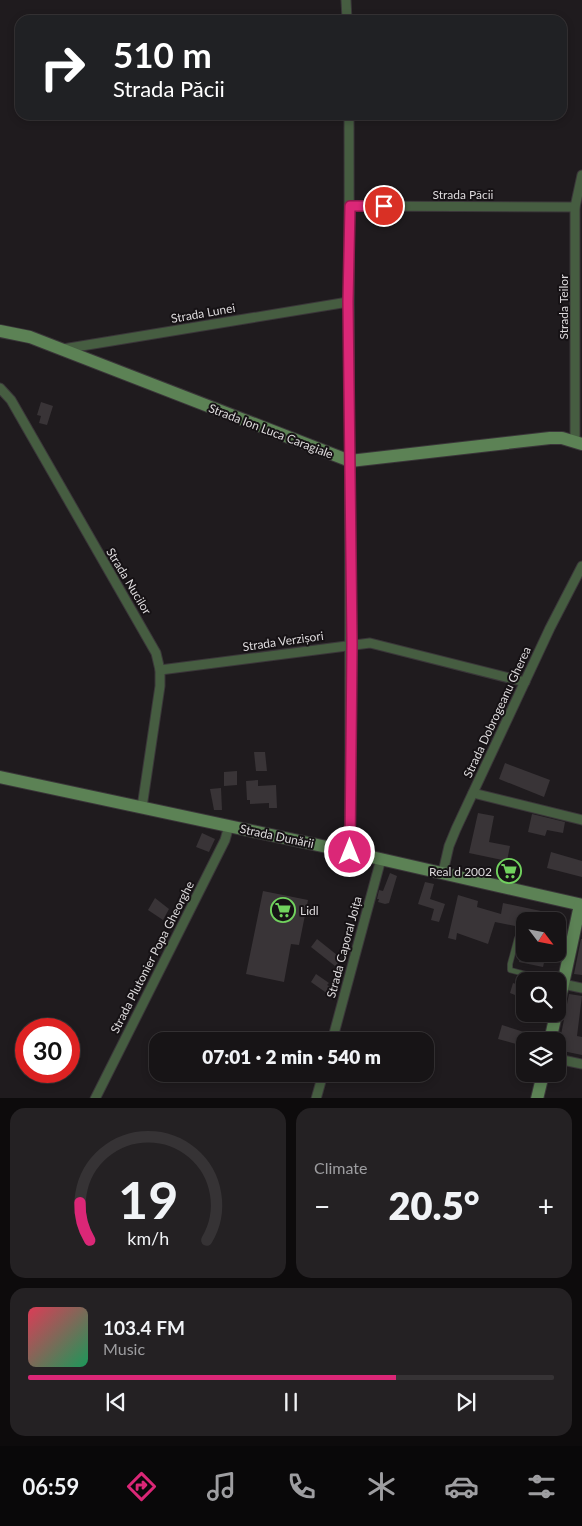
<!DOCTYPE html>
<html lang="en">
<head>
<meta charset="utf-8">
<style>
  body { margin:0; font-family:Lato,sans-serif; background:#242123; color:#f1f3f6; height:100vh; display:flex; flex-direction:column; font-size:19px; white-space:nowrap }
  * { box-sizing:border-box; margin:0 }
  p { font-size:16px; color:#9e9ea1 }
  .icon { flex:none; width:28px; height:28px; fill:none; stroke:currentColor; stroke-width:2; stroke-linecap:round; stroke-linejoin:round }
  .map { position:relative; height:1098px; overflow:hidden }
  .drawer { display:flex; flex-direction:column; gap:10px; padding:10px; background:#0d0b0c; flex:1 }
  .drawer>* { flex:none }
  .banner { position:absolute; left:15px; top:15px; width:552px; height:105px; border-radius:15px; box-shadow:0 2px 8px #0003,0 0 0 1px #363335; background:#202124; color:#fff; overflow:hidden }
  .needle { width:32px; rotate:122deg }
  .controls { position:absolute; left:516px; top:912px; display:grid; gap:10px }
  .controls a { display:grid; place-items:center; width:50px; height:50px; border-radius:10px; background:#171416; box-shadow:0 2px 8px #0003,0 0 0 1px #363335; font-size:25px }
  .speed { position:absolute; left:15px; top:1018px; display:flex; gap:10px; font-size:25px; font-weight:700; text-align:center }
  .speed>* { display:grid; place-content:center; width:65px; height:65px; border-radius:50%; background:#171416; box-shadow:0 2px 8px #0003,0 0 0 1px #363335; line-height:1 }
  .speed .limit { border:8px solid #d22; background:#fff; color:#111 }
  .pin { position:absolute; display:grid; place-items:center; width:42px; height:42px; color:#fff; margin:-21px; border:2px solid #fff; border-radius:50%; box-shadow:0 1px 5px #0007 }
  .me { position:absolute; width:55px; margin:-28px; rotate:0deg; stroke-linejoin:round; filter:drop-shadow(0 0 4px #0008) }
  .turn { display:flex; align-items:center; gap:18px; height:105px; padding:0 15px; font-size:22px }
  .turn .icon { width:65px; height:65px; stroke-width:2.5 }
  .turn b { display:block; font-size:35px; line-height:42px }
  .big { font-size:38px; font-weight:800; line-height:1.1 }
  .drawer .card { flex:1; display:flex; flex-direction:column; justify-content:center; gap:8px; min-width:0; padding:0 18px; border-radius:15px; background:#242123 }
  .drawer .dial { align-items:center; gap:0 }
  .dial svg { height:130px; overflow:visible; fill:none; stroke:#363335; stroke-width:7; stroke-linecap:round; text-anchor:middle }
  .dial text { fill:#f1f3f6; stroke:none }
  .song { display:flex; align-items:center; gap:15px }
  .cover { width:60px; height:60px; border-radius:8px; background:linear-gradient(135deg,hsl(350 70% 55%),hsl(150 70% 35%)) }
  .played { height:5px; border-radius:2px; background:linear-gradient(90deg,#db2777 70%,#363335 70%) }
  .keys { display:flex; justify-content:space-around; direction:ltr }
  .heat { display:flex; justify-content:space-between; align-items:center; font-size:28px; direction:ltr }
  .drawer .tiles { flex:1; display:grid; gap:10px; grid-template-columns:1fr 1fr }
  .card:last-child { grid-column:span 2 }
  .trip { position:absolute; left:149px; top:1032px; width:285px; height:50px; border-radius:15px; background:#171416; box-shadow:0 2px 8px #0003,0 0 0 1px #363335; font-weight:800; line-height:50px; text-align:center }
  .tab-bar { display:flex; height:80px; justify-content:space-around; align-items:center; background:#090809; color:#9e9ea1 }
  .tab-bar .icon { width:35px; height:35px }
  .tab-bar .current { color:#db2777 }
  .tab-bar b { font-size:22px; color:#f1f3f6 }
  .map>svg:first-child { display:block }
</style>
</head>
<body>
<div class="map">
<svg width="582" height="1099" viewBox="0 0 582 1099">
  <rect width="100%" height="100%" fill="#1f1b1e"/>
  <g fill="#393437">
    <polygon points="41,402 53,406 47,425 39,423 41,416 37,415"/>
    <polygon points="254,752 265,752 267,771 256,771"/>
    <polygon points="505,763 550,780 544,797 499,779"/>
    <polygon points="237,771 237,785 224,786 224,772"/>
    <polygon points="258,780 258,786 276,785 277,808 269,808 269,803 250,804 250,800 247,800 246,781"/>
    <polygon points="221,788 222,810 214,810 210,789"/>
    <polygon points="478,813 494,816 489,842 510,846 507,861 469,853"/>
    <polygon points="532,814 565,822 563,833 547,830 545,836 528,832"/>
    <polygon points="202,833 215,839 209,852 196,847"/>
    <polygon points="551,852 582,861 582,877 547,868"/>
    <polygon points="390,873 397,876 389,903 385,904 378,902 379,899 377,899 379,890 383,891"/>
    <polygon points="425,882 434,884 430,899 445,904 439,922 431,920 434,909 418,904"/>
    <polygon points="263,891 308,900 299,945 291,944 284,982 246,974"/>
    <polygon points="458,895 478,901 477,907 501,914 503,903 555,914 553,921 516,919 515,926 495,922 488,944 457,933 456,940 448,938"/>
    <polygon points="155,898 169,909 163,920 148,910"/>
    <polygon points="317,939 342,959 335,966 311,947"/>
    <polygon points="581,939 582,939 582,975 574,974"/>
    <polygon points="520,954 546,954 543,967 519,962"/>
    <polygon points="316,974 329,983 327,985 332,988 328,994 311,982"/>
    <polygon points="513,983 525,987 525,999 510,993"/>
    <polygon points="569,994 582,996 577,1036 582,1037 582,1055 558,1050"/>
    <polygon points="502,1025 524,1032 520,1045 498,1039"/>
  </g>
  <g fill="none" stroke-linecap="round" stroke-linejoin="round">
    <defs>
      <polyline id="lane" points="517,938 510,964 510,970 552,981"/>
      <g id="street">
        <polyline points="346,0 347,20"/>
        <polyline points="349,115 350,852"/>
        <polyline points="350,206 575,207"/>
        <polyline points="63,349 348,302"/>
        <polyline points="0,388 11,400 156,653 160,670 160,686 142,807"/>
        <polyline points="575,441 575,207 582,175"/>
        <polyline points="160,670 370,643 525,682"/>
        <polyline points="473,793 582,820"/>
        <polyline points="443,872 449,846 456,829 550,628 582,566"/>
        <polyline points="563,984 582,988"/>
        <polyline points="332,1041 381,859"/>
        <polyline points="558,1059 582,1064"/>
        <polyline points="95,1099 225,840 229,826"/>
        <polyline points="316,1099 323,1074"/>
      </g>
      <g id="secondary">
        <polyline points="0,331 30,337 350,461 550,438 562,438 582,444"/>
        <polyline points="0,777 341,850 582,905"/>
        <polyline points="558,1007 580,905"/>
        <polyline points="550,1041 556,1014"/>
        <polyline points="537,1099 543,1074"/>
      </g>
    </defs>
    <use href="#lane" stroke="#3a3639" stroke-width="6"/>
    <use href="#street" stroke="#3a3639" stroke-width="11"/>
    <use href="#secondary" stroke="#3a3639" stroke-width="14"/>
    <use href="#lane" stroke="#465d41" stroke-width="4.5"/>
    <use href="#street" stroke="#465d41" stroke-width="9"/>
    <use href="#secondary" stroke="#5c8255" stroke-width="12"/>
  </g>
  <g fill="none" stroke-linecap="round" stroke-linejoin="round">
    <defs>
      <polyline id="route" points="350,852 352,644 348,302 350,206 384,206"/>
    </defs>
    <use href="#route" stroke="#8e194d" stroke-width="12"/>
    <use href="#route" stroke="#db2777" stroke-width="9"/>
  </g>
  <defs>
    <symbol id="supermarket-ring" viewBox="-11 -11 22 22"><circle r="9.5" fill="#161215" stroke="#71d25e" stroke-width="1.5"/><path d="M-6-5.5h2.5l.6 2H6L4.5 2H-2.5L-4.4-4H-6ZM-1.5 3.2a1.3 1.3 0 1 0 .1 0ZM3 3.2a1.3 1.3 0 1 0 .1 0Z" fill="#71d25e"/></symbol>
  </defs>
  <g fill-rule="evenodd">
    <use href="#supermarket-ring" x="495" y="857" width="28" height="28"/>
    <use href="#supermarket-ring" x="269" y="896" width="28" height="28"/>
  </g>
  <g text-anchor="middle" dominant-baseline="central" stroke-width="4" stroke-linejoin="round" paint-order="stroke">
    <g font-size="12" fill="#dedbdd" stroke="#161215">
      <text x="463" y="194">Strada Păcii</text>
      <text transform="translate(563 307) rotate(-90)">Strada Teilor</text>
      <text transform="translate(203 313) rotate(-10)">Strada Lunei</text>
      <text transform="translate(271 431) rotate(21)">Strada Ion Luca Caragiale</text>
      <text transform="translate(129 581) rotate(59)">Strada Nucilor</text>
      <text transform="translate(283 641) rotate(-8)">Strada Verzișori</text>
      <text transform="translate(497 712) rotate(-65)">Strada Dobrogeanu Gherea</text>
      <text transform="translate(277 836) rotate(12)">Strada Dunării</text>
      <text transform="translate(344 947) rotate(-75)">Strada Caporal Joița</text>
      <text transform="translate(152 957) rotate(-63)">Strada Plutonier Popa Gheorghe</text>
    </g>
    <g font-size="12" fill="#dedbdd" stroke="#161215" text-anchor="end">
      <text x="492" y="871">Real d 2002</text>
      <text x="300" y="910" text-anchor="start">Lidl</text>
    </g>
  </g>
</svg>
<div class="controls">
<a><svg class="needle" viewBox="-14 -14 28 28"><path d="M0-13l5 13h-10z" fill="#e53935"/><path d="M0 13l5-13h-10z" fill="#9e9ea1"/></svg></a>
<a><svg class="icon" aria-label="search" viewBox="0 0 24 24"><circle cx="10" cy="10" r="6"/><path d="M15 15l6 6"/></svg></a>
<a><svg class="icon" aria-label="layers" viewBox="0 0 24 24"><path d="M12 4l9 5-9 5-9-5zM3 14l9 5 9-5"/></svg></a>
</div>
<div class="speed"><div class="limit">30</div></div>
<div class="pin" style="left:384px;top:206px;background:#d93025"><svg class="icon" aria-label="arrive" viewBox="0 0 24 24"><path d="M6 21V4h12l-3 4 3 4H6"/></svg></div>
<svg class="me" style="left:350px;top:852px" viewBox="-20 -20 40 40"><circle r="17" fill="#db2777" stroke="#fff" stroke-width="3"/><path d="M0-11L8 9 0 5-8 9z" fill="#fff"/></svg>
<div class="trip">07:01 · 2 min · 540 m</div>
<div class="banner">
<div class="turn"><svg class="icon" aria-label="right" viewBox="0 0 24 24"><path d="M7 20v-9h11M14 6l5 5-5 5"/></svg><div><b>510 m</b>Strada Păcii</div></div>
</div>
</div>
<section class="drawer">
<div class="tiles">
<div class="card dial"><svg viewBox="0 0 100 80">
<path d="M14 69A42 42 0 1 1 86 69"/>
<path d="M14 69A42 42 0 0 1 8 46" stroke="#db2777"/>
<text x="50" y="56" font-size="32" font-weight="700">19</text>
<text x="50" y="72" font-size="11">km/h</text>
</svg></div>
<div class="card"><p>Climate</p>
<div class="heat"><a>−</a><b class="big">20.5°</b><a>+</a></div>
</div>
<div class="card">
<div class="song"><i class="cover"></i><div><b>103.4 FM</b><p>Music</p></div></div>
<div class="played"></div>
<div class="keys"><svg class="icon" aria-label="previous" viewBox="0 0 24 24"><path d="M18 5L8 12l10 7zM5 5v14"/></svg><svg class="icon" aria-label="pause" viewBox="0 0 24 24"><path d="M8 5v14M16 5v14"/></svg><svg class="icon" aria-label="next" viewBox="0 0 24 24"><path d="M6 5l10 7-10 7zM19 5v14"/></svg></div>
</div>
</div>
</section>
<nav class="tab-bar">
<b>06:59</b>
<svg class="icon current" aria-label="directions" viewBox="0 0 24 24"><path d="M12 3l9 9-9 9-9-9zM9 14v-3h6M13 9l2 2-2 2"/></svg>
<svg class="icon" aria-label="music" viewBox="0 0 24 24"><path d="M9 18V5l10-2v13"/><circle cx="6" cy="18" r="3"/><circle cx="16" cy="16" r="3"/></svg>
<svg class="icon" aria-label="phone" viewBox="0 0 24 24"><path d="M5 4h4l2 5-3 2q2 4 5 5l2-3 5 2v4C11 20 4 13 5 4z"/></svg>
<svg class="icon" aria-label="climate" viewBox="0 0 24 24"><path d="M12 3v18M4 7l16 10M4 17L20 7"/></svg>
<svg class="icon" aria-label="car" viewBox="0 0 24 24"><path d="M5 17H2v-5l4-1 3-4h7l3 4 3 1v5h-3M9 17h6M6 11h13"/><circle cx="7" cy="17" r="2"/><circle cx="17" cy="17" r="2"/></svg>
<svg class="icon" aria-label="filters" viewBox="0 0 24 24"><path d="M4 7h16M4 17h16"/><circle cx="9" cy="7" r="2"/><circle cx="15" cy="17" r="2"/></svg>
</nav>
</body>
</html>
